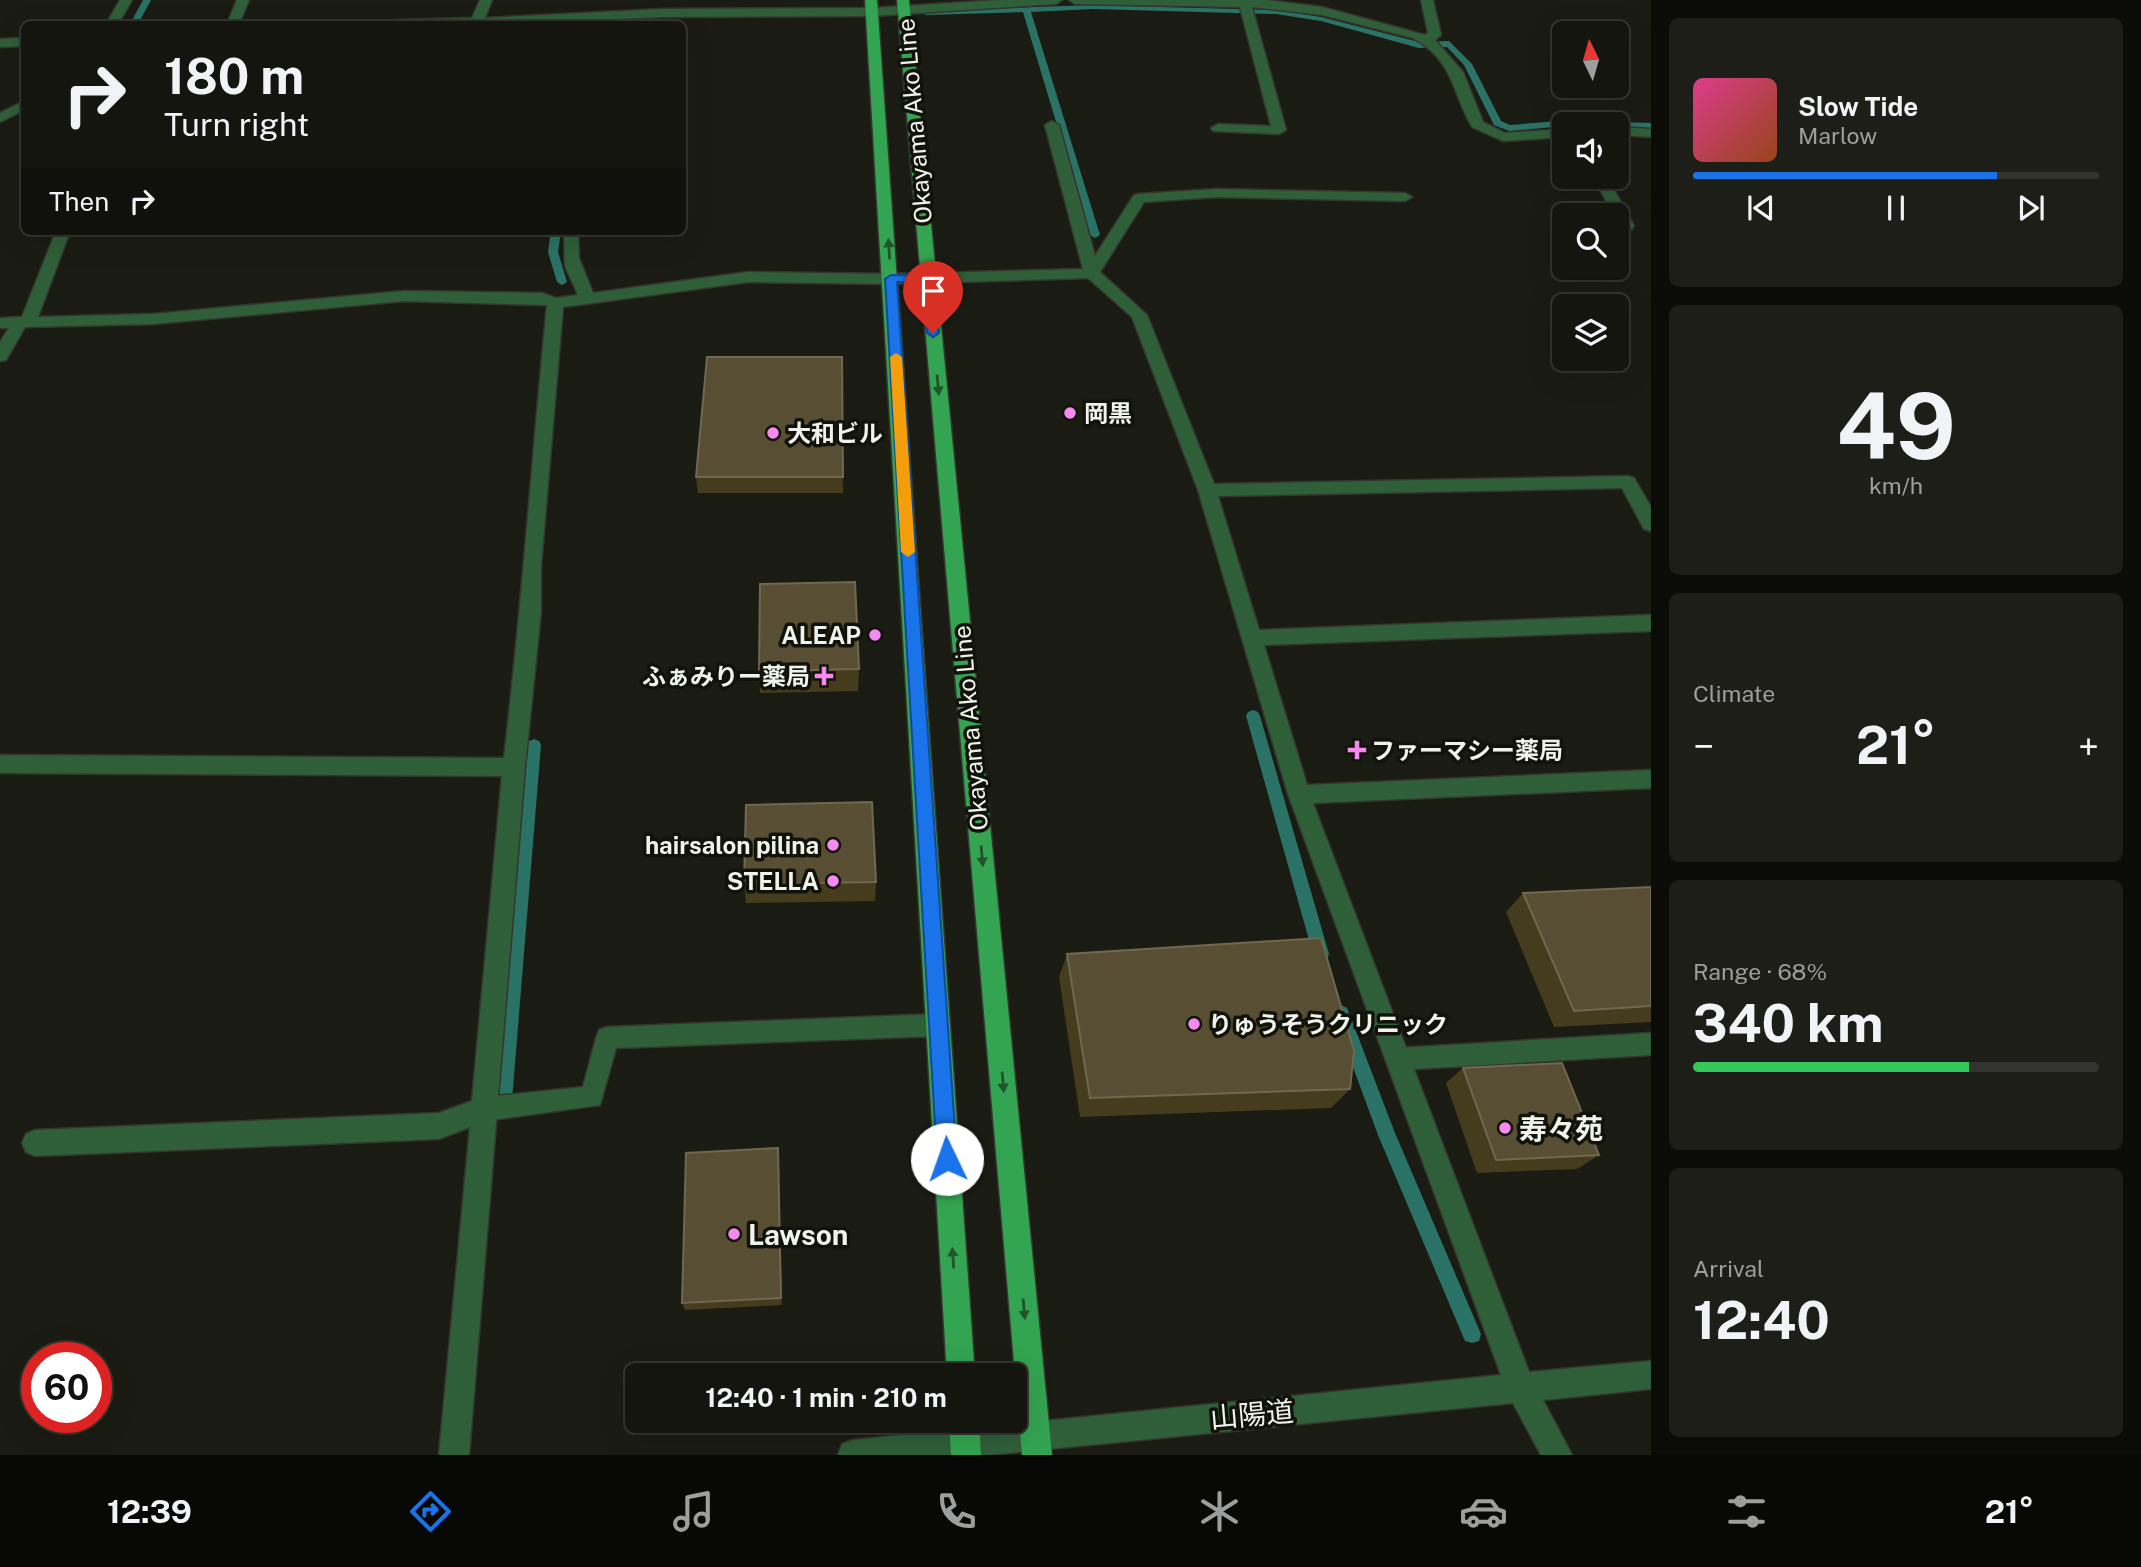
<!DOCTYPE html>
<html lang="en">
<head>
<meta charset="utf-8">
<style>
  body { margin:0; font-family:"Public Sans","Noto Sans JP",sans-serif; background:#1d1e18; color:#f1f3f6; height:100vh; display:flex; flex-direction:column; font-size:26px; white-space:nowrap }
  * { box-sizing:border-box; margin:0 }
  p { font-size:23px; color:#9d9f9e }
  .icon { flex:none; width:38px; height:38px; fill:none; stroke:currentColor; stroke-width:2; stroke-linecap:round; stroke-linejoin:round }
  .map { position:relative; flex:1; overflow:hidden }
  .details { display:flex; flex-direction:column; gap:18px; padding:18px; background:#0b0c08; width:490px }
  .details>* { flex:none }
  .banner { position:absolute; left:21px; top:21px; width:665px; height:214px; border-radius:10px; box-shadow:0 7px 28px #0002,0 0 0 2px #33342f; background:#14150f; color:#f1f3f6; overflow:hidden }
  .needle { width:46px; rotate:355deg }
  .controls { position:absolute; left:1552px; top:21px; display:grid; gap:14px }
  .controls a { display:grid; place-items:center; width:77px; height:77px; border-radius:10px; background:#14150f; box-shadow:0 7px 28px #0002,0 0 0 2px #33342f; font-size:35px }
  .speed { position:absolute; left:21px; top:1342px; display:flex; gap:14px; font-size:35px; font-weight:700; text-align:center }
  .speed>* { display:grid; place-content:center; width:91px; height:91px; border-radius:50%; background:#14150f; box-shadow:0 7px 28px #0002,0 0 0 2px #33342f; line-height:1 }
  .speed .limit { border:10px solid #d22; background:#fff; color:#111 }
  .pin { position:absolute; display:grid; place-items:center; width:60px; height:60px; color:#fff; margin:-72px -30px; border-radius:50% 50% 50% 0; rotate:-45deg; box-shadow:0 0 7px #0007 }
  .pin .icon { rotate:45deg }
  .me { position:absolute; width:77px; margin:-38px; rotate:357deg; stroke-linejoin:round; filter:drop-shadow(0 0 5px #0008) }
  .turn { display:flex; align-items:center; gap:24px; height:147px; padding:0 28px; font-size:32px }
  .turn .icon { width:91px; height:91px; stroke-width:2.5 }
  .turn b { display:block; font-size:49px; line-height:60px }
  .then { display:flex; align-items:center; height:66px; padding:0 28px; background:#0003; gap:14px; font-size:26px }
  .big { font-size:52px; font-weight:700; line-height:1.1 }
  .details .widget { flex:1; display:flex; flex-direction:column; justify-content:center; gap:10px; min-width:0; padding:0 24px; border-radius:10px; background:#1d1e18 }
  .details .dial { align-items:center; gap:0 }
  .dial b { font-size:91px; line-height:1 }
  .song { display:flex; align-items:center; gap:21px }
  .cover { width:84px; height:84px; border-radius:10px; background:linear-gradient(135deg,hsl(330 70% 55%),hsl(20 70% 35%)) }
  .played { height:7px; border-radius:4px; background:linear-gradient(90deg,#1a73e8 75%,#33342f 75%) }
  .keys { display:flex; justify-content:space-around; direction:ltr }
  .heat { display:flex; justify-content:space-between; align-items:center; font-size:38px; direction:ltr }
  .charge { height:10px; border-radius:5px; background:linear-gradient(90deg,#34c759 68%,#33342f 0) }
  .trip { position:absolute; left:625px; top:1363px; width:402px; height:70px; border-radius:10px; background:#14150f; box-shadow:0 7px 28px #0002,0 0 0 2px #33342f; font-weight:700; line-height:70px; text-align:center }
  .menu { display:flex; height:112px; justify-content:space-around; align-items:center; background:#080806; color:#9d9f9e }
  .menu .icon { width:49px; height:49px }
  .menu .selected { color:#1a73e8 }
  .menu b { font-size:32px; color:#f1f3f6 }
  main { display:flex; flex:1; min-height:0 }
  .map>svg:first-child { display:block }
</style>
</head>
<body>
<main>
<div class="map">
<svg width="1651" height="1455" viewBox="0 0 1651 1455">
  <rect width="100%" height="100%" fill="#1a1c14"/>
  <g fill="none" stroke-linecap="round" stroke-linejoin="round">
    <g fill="#2a7265" fill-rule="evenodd">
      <polygon points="143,0 151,0 138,24 130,24"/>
      <polygon points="1093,5 1276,10 1321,17 1419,42 1449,41 1472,64 1501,121 1510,125 1570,120 1603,121 1608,124 1564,124 1564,126 1509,131 1494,125 1464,65 1447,47 1419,48 1321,21 1276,14 1093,9 1031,12 1100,235 1095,238 1090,235 1023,12 926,15 922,13 926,11"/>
      <polygon points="1617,122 1651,123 1651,129 1617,128 1617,124 1613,124"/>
      <polygon points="551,231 561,231 558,252 567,282 562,285 557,282 548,252"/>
      <polygon points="1253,710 1258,712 1260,716 1329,954 1327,959 1321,961 1315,959 1313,954 1246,716 1248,712"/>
      <polygon points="534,739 539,741 541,745 512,1100 509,1106 503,1108 497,1106 494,1100 527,745 529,741"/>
      <polygon points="1341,1005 1347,1008 1349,1013 1395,1133 1481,1334 1479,1341 1472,1343 1465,1341 1378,1135 1333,1013 1335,1008"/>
    </g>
    <defs>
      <g id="lane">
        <polygon points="939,1014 947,1017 950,1025 947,1033 939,1036 616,1048 600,1105 485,1121 477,1117 473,1109 477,1101 485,1097 583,1087 596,1038 599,1030 607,1027"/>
        <polygon points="1651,1033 1651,1055 1398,1070 1390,1067 1387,1059 1390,1051 1398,1048"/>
      </g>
      <g id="street">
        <polygon points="120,0 132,0 118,24 106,24"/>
        <polygon points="237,0 249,0 239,24 227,24"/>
        <polygon points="480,0 492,0 485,18 663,9 872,8 1000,0 1062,0 1056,4 872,16 663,17 508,24 392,24 398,20 472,18"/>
        <path d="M1069,0H1266L1322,7L1425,35L1428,33L1421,0H1433L1441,35L1435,40L1463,72L1483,122L1505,133L1564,129V137L1503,141L1472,127C1451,90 1454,61 1413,38L1322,15L1252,7L1286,130L1279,134L1213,131L1211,128L1218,124L1271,126L1240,7L1075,4Z"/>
        <polygon points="24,38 24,46 0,47 0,39"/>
        <polygon points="24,101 24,110 0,122 0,113"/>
        <path d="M1052,121L1059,125L1095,256L1134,195L1139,194L1216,189L1405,193L1412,197L1405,201L1216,197L1144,202L1100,272L1147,315L1214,484L1628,476L1634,478L1651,507V531L1644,529L1622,488L1218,496L1259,630L1651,615V631L1264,645L1307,785L1651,770V788L1313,803L1529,1372L1651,1361V1389L1543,1400L1572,1455H1541L1513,1403L989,1455H838L842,1444L853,1440L1501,1375L1288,794L1198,490L1132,317L1088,278L891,284L748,282L563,307L541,565V611L525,767L469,1455H439L470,1127L439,1139L35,1156L26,1152L22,1143L26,1134L35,1130L439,1113L472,1101L502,776L0,773V755L504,758C522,607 532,456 547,305L404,301L153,324L25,327L6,360L0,361V342L9,328H0V318L22,317L56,231H70L38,317L153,314L404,291L542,293L556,298L578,295L565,266L564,231H578L579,258L593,293L748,272L891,274L1083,269L1045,125Z"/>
        <polygon points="1617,127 1651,129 1651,137 1617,135"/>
        <polygon points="1593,177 1607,177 1634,226 1632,229 1622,229 1617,215 1614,215"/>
      </g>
      <g id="primary">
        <polygon points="865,0 877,0 975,1376 947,1376"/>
        <polygon points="897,0 909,0 1052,1455 1022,1455"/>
        <polygon points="949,1421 979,1421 981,1455 951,1455"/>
      </g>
    </defs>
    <use href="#lane" stroke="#34362e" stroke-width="3"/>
    <use href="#street" stroke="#34362e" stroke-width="3"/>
    <use href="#primary" stroke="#34362e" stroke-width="3"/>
    <use href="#lane" fill="#2f5f38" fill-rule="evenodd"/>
    <use href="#street" fill="#2f5f38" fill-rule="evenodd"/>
    <use href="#primary" fill="#33a451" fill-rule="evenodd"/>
  </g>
  <g fill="#453b1d">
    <polygon points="842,357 843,493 698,493 696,477"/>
    <polygon points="859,669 858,691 760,693 759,671"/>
    <polygon points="876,882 875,901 746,903 744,884"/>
    <polygon points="1651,887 1651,1022 1554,1027 1506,912 1523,893"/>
    <polygon points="1067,954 1350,1089 1331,1108 1080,1117 1059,977"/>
    <polygon points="1463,1068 1599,1155 1577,1169 1477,1173 1446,1083"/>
    <polygon points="778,1148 782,1305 685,1310 682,1303"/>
  </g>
  <polygon fill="#2c2610" points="778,1148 779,1158 782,1305 781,1298"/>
  <g fill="#574e33" stroke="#6f6850" stroke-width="2">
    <polygon points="707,357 842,357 843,477 696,477"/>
    <polygon points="855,582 859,669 759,671 760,584"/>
    <polygon points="872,802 876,882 744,884 746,805"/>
    <polygon points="1651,887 1651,1006 1574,1011 1523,893"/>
    <polygon points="1321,938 1354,1051 1350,1089 1090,1098 1067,954"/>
    <polygon points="1562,1063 1599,1155 1496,1160 1463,1068"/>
    <polygon points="778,1148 781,1298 682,1303 686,1153"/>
  </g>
  <defs><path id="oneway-solid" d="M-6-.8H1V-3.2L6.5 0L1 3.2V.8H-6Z" transform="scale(1.75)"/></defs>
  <g fill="#20542a">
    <use href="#oneway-solid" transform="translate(889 249) rotate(-94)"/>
    <use href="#oneway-solid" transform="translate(938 385) rotate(85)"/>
    <use href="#oneway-solid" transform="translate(982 856) rotate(85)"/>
    <use href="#oneway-solid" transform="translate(1003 1082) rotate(85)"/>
    <use href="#oneway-solid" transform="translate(953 1258) rotate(-94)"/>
    <use href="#oneway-solid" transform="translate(1024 1309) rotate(85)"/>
  </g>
  <polygon fill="#1a73e8" stroke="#114b97" stroke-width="2" points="891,275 932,276 939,333 933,337 927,333 922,282 897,282 957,1159 954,1166 947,1169 940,1166 937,1159 885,279"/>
  <polygon fill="#f59e0b" points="896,353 902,357 915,552 908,557 901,552 890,357"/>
  <g fill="#f589ef" stroke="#11130b" stroke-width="2.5">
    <circle cx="1070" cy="413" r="7"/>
    <circle cx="773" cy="433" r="7"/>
    <circle cx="875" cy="635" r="7"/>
    <path d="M820.5 665.5h7v7h7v7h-7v7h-7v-7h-7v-7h7z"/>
    <path d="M1353.5 739.5h7v7h7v7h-7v7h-7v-7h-7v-7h7z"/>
    <circle cx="833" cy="845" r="7"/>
    <circle cx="833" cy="881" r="7"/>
    <circle cx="1194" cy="1024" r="7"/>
    <circle cx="1505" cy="1128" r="7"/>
    <circle cx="734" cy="1234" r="7"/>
  </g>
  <g text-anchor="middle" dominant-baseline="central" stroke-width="7" stroke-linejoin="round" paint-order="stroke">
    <g font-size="24" fill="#f0f2ec" stroke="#11130b">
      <text transform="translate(914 121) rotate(-95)">Okayama Ako Line</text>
      <text transform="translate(970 728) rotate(-95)">Okayama Ako Line</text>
    </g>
    <g font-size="24" font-weight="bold" fill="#f0f2ec" stroke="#11130b" text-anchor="start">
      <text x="1084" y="413">岡黒</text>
      <text x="787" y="433">大和ビル</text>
      <text x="861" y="635" text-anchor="end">ALEAP</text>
      <text x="810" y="676" text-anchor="end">ふぁみりー薬局</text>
      <text x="1371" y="750">ファーマシー薬局</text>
      <text x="819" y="845" text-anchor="end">hairsalon pilina</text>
      <text x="819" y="881" text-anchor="end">STELLA</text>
      <text x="1208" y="1024">りゅうそうクリニック</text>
    </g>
    <g font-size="28" font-weight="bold" fill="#f0f2ec" stroke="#11130b" text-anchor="start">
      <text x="1519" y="1128">寿々苑</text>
      <text x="748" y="1234">Lawson</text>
    </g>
    <g font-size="28" fill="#f0f2ec" stroke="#11130b">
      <text transform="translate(1252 1414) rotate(-5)">山陽道</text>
    </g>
  </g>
</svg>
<div class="controls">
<a><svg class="needle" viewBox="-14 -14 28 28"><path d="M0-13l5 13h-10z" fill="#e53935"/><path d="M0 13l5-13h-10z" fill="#9d9f9e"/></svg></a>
<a><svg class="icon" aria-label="sound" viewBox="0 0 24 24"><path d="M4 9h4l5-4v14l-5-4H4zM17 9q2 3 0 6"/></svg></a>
<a><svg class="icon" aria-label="search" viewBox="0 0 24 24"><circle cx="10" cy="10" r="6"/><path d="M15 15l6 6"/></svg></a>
<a><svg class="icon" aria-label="layers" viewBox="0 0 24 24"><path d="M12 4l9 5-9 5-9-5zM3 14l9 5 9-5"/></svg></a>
</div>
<div class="speed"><div class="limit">60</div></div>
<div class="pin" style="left:933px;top:333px;background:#d93025"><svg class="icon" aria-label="arrive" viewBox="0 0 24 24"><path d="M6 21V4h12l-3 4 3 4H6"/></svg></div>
<svg class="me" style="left:947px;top:1159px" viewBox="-20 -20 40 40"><circle r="19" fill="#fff"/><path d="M0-13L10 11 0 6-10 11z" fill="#1a73e8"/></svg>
<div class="trip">12:40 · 1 min · 210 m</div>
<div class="banner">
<div class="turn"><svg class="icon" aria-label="right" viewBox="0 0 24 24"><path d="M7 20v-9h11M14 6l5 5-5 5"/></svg><div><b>180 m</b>Turn right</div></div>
<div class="then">Then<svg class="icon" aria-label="right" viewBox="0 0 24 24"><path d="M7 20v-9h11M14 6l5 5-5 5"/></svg></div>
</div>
</div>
<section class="details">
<div class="widget">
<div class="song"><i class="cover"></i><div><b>Slow Tide</b><p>Marlow</p></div></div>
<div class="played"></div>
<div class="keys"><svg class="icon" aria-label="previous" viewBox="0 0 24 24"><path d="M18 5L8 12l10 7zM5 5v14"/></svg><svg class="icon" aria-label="pause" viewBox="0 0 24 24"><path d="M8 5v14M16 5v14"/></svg><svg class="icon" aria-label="next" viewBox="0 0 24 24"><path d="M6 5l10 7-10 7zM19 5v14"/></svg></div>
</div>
<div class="widget dial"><b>49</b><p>km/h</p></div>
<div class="widget"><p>Climate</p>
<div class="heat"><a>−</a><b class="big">21°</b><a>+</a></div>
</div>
<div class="widget"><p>Range · 68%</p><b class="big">340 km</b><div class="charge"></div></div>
<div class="widget"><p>Arrival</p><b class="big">12:40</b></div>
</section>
</main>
<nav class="menu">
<b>12:39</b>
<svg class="icon selected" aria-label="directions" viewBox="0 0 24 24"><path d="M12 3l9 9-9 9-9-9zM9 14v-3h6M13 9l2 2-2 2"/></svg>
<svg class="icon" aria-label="music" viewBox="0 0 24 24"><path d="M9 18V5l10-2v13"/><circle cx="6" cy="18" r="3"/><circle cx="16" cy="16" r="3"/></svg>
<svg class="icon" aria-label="phone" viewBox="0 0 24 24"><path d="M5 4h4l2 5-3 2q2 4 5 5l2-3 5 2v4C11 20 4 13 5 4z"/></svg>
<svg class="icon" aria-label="climate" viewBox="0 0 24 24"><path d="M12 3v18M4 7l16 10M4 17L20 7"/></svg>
<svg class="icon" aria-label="car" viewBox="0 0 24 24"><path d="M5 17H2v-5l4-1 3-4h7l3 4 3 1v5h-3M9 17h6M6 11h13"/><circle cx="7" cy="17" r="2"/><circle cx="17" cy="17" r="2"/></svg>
<svg class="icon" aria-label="filters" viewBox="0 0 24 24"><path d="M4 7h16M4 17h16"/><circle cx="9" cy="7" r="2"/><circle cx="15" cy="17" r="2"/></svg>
<b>21°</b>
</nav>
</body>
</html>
